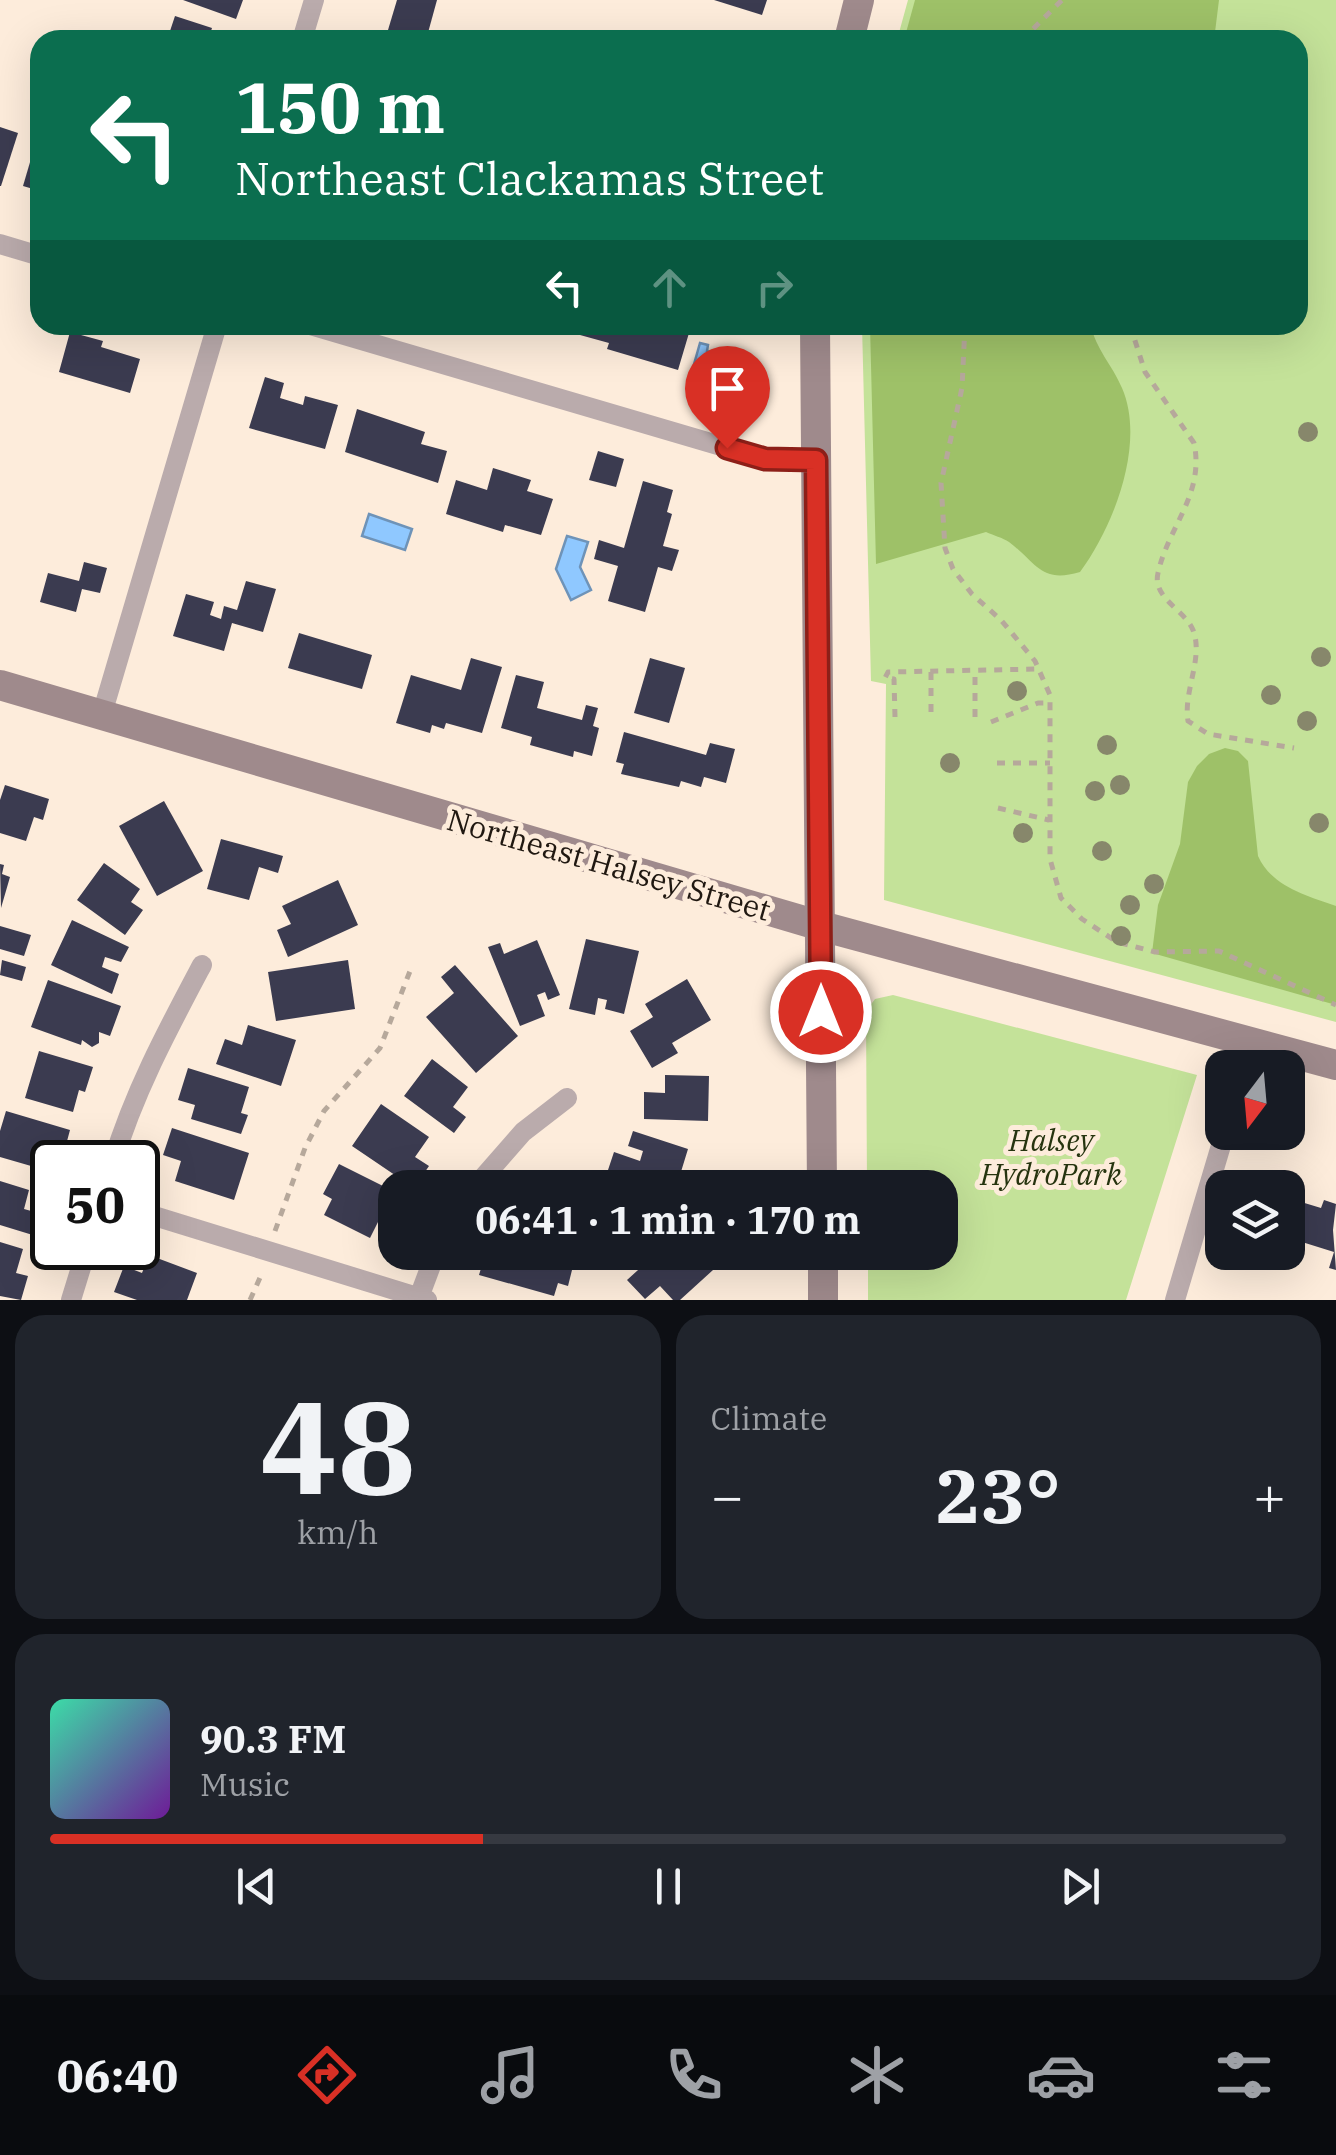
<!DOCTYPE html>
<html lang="en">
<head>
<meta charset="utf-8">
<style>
  body { margin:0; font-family:"IBM Plex Serif",serif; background:#20242c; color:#f1f3f6; height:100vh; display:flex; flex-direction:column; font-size:38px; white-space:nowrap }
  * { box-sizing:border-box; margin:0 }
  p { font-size:32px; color:#9ea1a6 }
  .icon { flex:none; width:55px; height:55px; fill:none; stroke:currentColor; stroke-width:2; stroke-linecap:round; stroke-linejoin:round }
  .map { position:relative; height:1300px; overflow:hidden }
  .panel { display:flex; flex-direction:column; gap:15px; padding:15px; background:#0d0f14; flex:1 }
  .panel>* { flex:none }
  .guide { position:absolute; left:30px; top:30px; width:1278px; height:305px; border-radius:30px; box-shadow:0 10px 40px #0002; background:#0b6e4f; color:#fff; overflow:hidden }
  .needle { width:65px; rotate:196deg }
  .tools { position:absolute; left:1205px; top:1050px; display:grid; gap:20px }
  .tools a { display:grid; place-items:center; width:100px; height:100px; border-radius:20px; background:#171b24; box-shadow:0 10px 40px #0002; font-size:50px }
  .speed { position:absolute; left:30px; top:1140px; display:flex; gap:20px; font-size:50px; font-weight:700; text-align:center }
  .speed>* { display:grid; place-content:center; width:130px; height:130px; border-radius:50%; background:#171b24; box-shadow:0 10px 40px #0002; line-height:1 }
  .speed .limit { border:5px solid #111; border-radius:15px; background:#fff; color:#111 }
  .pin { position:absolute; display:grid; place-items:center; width:85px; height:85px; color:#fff; margin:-102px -42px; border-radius:50% 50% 50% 0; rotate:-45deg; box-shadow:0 0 10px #0007 }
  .pin .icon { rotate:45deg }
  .me { position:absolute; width:110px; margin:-55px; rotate:0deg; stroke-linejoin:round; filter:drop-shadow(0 0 8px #0008) }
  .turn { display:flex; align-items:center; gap:35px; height:210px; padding:0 40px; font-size:45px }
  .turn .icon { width:130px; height:130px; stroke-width:2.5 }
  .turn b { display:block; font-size:70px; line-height:85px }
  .lanes { display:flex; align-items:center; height:95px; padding:0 40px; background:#0003; justify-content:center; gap:50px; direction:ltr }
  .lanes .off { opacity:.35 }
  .big { font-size:75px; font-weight:700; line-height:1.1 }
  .panel .card { flex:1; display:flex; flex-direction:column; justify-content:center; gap:15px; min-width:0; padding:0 35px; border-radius:30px; background:#20242c }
  .panel .dial { align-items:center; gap:0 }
  .dial b { font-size:130px; line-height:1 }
  .song { display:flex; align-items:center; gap:30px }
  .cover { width:120px; height:120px; border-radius:15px; background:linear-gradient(135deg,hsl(160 70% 55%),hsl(280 70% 35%)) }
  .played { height:10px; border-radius:5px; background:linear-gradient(90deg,#d93025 35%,#363941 35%) }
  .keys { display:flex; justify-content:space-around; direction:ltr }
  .heat { display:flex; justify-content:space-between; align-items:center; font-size:55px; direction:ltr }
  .panel .tiles { flex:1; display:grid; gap:15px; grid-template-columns:1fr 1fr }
  .card:last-child { grid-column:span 2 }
  .trip { position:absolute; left:378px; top:1170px; width:580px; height:100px; border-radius:30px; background:#171b24; box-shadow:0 10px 40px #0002; font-weight:700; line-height:100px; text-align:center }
  .tabs { display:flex; height:160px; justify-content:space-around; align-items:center; background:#090b0e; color:#9ea1a6 }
  .tabs .icon { width:70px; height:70px }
  .tabs .on { color:#d93025 }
  .tabs b { font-size:45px; color:#f1f3f6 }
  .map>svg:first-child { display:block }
</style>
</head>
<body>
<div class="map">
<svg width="1336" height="1300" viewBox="0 0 1336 1300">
  <rect width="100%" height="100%" fill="#fdecdb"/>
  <g fill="#c4e299">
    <polygon points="908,0 1336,0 1336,1022 884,900 886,684 871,681 862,325 1298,325 1298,40 897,40"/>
    <polygon points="893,995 1197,1075 1126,1300 868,1300 868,1253 940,1252 940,1188 867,1187 866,1011 875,999"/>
  </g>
  <g fill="#9ec168">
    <polygon points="915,0 1219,0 1214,40 904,40"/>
    <path d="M870,325H1091C1095,348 1113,366 1122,388C1146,443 1114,526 1080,572C1040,584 1036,562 1009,542C1003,538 993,535 986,532L876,564Z"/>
    <path d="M1225,748L1238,751L1248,761L1258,856C1271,886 1307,896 1336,906V1005L1152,953L1158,905L1180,844L1188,782L1197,766L1209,754Z"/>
  </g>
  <g fill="#8fc8ff" stroke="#6e93b8" stroke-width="2.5">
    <polygon points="700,343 708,345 707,351 715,353 717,372 710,395 687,389"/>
    <polygon points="369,514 412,529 405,550 362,536"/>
    <polygon points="567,536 588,542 580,567 591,590 571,600 556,569"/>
  </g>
  <g fill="#3b3b50">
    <polygon points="183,0 243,0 236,19"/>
    <polygon points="397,0 437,0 426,40 385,40"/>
    <polygon points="714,0 767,0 762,15"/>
    <polygon points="175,16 212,28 208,40 167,40"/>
    <polygon points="0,127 18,133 1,186 0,186"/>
    <polygon points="33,152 40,154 40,191 23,186"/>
    <polygon points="583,325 664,325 689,333 678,370 607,349 609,343 580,335"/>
    <polygon points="70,332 103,341 101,347 140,359 130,393 59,372"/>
    <polygon points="265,377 284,383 280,398 303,405 305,396 338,405 325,449 249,428"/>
    <polygon points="357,409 425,432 421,444 447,451 438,483 345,452"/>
    <polygon points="598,451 624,459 616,487 589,480"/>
    <polygon points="493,468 531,480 527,491 553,499 541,535 505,525 503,532 446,514 456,480 487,490"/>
    <polygon points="643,481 673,490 667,512 672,514 663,546 679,550 672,571 658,567 645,612 608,601 618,566 594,559 599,540 624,548"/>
    <polygon points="84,562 107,568 100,593 82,589 76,612 40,602 48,573 79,581"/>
    <polygon points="246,581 276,589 263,632 232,623 224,651 173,636 186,594 214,602 210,615 221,619 224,606 237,610"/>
    <polygon points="299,633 372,655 362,689 288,668"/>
    <polygon points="471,658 502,667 482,733 446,723 444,729 432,725 430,733 396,723 411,675 461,690"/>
    <polygon points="650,658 685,668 669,723 634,713"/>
    <polygon points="516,675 544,682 537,708 582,720 586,705 598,708 593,726 599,728 592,756 574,751 573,757 530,745 532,737 501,728"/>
    <polygon points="624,732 706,755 710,743 735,749 726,783 704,777 701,787 681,781 679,787 621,774 624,764 616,762"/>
    <polygon points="5,785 49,799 43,820 34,817 26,841 0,833 0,800"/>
    <polygon points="164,801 203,871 157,896 119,826"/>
    <polygon points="221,839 283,856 278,873 259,867 249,900 207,889"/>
    <polygon points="104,863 140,889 131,902 143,910 125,935 77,900"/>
    <polygon points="0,864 4,865 2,874 10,877 1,908"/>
    <polygon points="338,880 358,925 288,957 277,930 291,924 282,906"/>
    <polygon points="72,920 129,947 121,962 105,957 102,967 119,974 112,994 51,965"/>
    <polygon points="0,926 31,935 24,956 0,949"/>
    <polygon points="586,939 639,951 624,1014 605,1009 607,1000 598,998 595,1015 569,1009"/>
    <polygon points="537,940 560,995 548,1000 545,992 537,995 545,1016 520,1026 488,947 500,943 504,954"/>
    <polygon points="2,960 26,967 22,981 0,975"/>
    <polygon points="348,960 355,1009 276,1021 268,972"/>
    <polygon points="455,965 518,1036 476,1073 426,1017 454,993 441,977"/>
    <polygon points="687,979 711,1020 672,1043 678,1053 652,1068 630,1031 653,1017 645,1004"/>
    <polygon points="48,980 121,1006 110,1036 99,1032 99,1043 92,1047 82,1040 81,1045 31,1027"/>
    <polygon points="248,1025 296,1040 281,1086 216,1064 225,1039 242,1045"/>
    <polygon points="39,1051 93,1067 85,1092 79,1090 73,1112 25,1098"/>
    <polygon points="432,1059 468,1087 453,1107 466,1117 454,1133 404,1096"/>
    <polygon points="188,1068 249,1087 241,1113 248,1115 241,1134 191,1119 195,1105 178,1100"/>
    <polygon points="665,1075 709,1076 708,1121 644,1119 644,1092 665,1093"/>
    <polygon points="381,1104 429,1137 415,1157 429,1166 414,1188 352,1146"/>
    <polygon points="6,1111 70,1130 63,1156 43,1150 38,1168 0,1157 0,1131"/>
    <polygon points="172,1128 249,1153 234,1200 175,1181 181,1161 163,1155"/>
    <polygon points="633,1131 688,1149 676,1188 642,1188 606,1176 614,1152 640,1161 643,1151 628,1146"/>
    <polygon points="339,1164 395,1192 395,1220 382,1214 370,1238 324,1215 332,1199 323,1194"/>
    <polygon points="549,1172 598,1186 598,1188 545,1188"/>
    <polygon points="0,1181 29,1190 24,1209 42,1214 36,1236 0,1225"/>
    <polygon points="1288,1198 1321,1208 1324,1200 1336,1204 1333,1230 1336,1270 1329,1268 1334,1252 1302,1242 1304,1238 1289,1233"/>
    <polygon points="0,1242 23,1249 16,1273 28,1276 21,1300 0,1296"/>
    <polygon points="486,1252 567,1252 563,1267 572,1270 568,1286 558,1283 554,1296 479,1275"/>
    <polygon points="658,1252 710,1252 713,1255 705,1262 713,1270 680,1300 673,1300 660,1286 645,1299 627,1280"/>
    <polygon points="149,1255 197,1273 187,1300 137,1300 114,1292 124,1266 142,1273"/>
  </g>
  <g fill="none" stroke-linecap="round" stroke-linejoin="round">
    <g stroke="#b6a89b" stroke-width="5" stroke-dasharray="8 8" stroke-linecap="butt">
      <polyline points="1022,40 1062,0"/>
      <polyline points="965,325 962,388 941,483 945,548 953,569 972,594 1001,620 1035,661 1050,695 1050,859 1061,898 1082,919 1117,942 1155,952 1219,951 1336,1005"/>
      <path d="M1130,325L1145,372L1194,443C1205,494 1168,527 1158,573C1152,598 1185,610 1193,630C1204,658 1183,691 1188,721L1208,734L1294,748"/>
      <polyline points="931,672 931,716"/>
      <polyline points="895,717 894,679 885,678 888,672 1039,669"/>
      <polyline points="975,717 975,670"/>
      <polyline points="991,722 1038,703 1050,703"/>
      <polyline points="997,763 1050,763"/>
      <polyline points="998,808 1049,820"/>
      <polyline points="275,1231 305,1148 324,1111 380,1048 412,966"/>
      <polyline points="250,1300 263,1271"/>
    </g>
    <g stroke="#baabac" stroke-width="20">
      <polyline points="302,40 314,0"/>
      <polyline points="0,244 40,256"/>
      <polyline points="310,325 765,459 816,460"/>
      <polyline points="102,714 217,325"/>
      <polyline points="1245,1068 1253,1041"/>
      <path d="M113,1162C134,1092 168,1029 202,965"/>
      <polyline points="474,1188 523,1132 567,1098"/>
      <polyline points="138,1211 427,1300"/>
      <polyline points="71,1300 87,1248"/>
      <polyline points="418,1300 436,1252"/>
      <polyline points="1175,1300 1225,1132"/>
    </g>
    <g stroke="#9f8a8c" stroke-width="30">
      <polyline points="849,40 859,0"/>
      <polyline points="815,325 822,1188"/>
      <polyline points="0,685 821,926 1336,1065"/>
      <polyline points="823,1252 823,1300"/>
    </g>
  </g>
  <g fill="#87876b">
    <circle cx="1308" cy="432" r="10"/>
    <circle cx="1321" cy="657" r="10"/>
    <circle cx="1017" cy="691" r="10"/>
    <circle cx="1271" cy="695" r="10"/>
    <circle cx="1307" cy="721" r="10"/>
    <circle cx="1107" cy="745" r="10"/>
    <circle cx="950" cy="763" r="10"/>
    <circle cx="1120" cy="785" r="10"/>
    <circle cx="1095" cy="791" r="10"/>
    <circle cx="1319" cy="823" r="10"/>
    <circle cx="1023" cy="833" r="10"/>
    <circle cx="1102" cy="851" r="10"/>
    <circle cx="1154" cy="884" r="10"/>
    <circle cx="1130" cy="905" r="10"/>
    <circle cx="1121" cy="936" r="10"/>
  </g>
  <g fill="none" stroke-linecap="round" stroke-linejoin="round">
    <defs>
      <polyline id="route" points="727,448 765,459 816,460 821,1012"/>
    </defs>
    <use href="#route" stroke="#8d1f18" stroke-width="25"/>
    <use href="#route" stroke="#d93025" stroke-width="18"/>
  </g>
  <g text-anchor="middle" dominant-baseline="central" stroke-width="10" stroke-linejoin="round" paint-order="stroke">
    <g font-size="30" fill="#201811" stroke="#fdecdb">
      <text transform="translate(609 864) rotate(16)">Northeast Halsey Street</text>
    </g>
    <g font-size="30" font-style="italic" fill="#26340f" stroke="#fdecdb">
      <text x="1051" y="1139">Halsey<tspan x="1051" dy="34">HydroPark</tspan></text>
    </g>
  </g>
</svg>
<div class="tools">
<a><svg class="needle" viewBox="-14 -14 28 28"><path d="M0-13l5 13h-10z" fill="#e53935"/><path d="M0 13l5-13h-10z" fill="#9ea1a6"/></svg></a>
<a><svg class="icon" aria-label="layers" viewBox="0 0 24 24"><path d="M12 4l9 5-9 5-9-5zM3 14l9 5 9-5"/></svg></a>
</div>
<div class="speed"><div class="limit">50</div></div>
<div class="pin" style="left:727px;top:448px;background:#d93025"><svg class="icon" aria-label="arrive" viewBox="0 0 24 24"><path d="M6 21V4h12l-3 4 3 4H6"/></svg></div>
<svg class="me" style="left:821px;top:1012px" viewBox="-20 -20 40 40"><circle r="17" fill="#d93025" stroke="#fff" stroke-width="3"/><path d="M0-11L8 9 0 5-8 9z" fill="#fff"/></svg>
<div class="trip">06:41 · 1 min · 170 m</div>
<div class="guide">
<div class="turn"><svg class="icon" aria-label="left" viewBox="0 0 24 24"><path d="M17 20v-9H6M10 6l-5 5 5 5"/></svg><div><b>150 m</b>Northeast Clackamas Street</div></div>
<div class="lanes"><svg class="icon" aria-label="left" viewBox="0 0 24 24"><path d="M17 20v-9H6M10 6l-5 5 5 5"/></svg><svg class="icon off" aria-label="ahead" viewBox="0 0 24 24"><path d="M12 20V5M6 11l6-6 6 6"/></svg><svg class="icon off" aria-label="right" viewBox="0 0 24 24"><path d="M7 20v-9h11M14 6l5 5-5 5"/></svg></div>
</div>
</div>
<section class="panel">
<div class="tiles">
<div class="card dial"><b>48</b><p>km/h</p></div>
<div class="card"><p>Climate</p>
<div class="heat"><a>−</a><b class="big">23°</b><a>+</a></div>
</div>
<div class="card">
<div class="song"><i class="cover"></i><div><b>90.3 FM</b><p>Music</p></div></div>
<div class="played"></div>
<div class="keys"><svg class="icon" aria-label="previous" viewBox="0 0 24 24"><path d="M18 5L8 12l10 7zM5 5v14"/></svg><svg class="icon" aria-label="pause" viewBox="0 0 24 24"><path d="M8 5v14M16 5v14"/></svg><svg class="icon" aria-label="next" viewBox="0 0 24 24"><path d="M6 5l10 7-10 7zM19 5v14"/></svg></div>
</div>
</div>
</section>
<nav class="tabs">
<b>06:40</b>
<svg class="icon on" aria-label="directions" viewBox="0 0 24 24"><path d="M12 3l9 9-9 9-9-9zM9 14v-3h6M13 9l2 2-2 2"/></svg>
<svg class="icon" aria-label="music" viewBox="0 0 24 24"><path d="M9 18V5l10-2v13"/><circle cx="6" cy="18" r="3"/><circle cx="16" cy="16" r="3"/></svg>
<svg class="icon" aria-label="phone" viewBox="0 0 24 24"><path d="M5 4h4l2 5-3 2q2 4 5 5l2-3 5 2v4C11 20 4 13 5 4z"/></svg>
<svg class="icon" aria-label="climate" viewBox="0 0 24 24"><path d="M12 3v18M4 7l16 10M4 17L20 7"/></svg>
<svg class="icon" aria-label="car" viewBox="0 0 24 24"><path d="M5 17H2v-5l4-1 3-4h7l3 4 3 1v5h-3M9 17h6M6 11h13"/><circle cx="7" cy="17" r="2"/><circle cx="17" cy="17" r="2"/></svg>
<svg class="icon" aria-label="filters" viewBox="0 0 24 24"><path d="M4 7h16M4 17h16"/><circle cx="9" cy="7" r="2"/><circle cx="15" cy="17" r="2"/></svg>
</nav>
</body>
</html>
